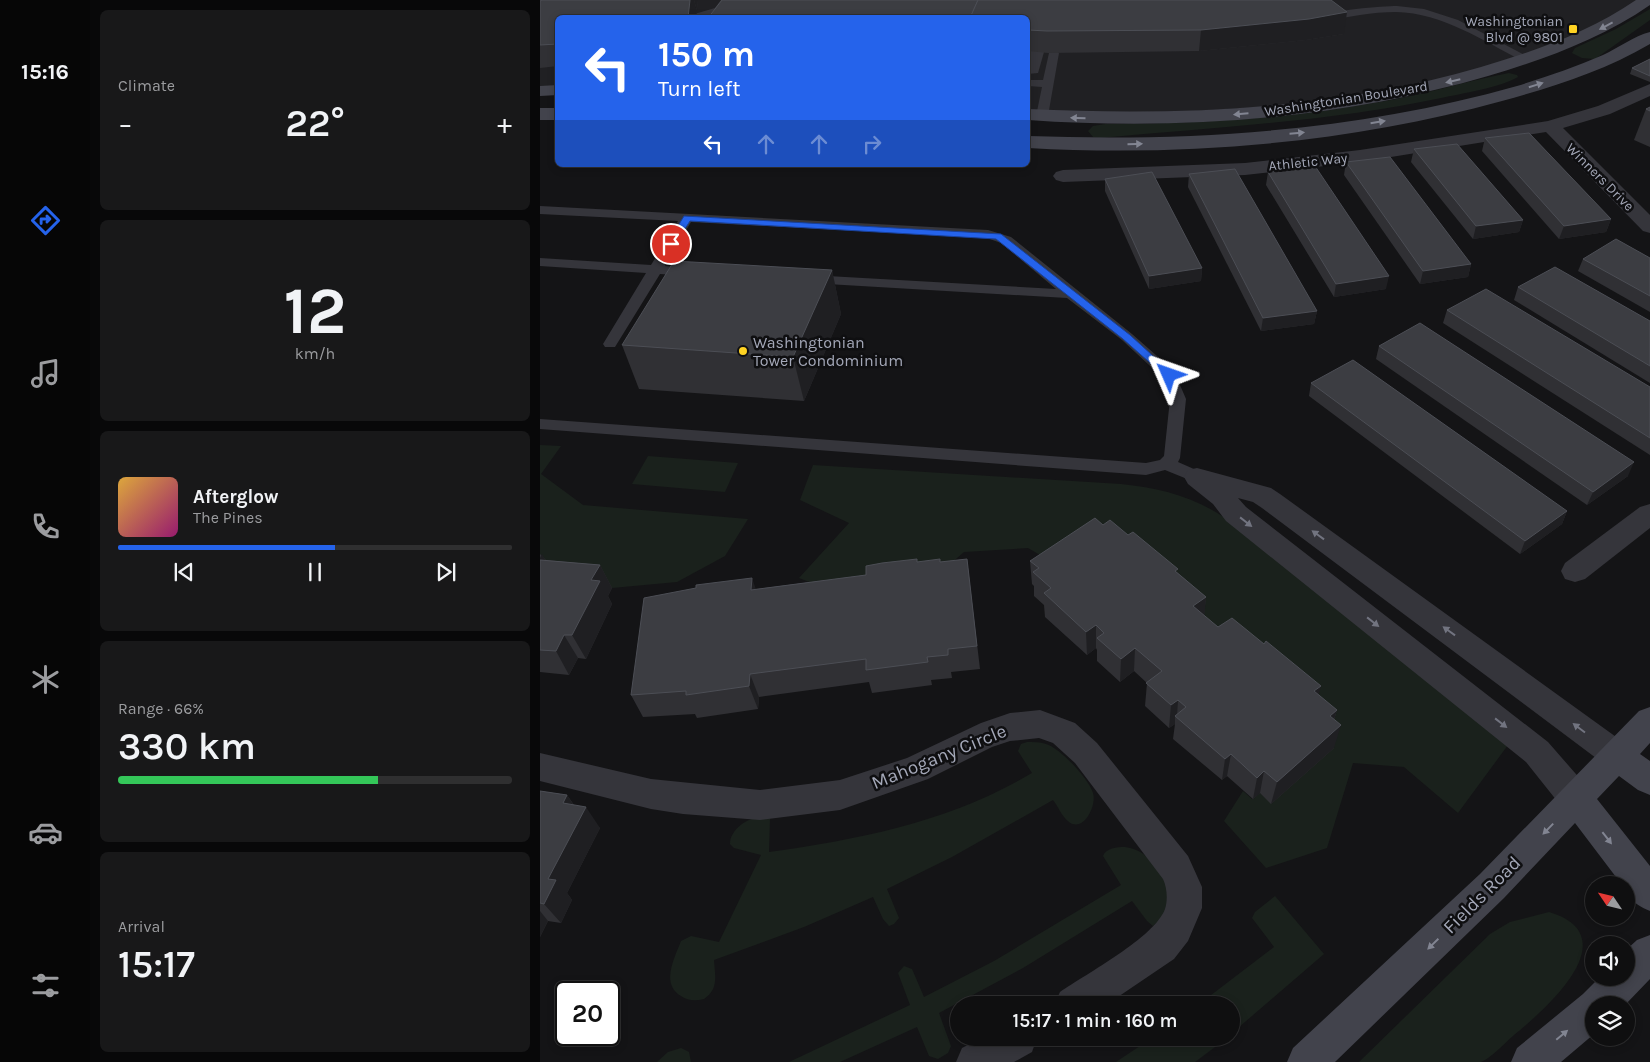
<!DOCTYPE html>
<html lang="en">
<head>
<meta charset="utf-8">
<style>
  body { margin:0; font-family:Karla,sans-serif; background:#181819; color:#f1f3f6; height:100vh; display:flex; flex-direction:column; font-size:19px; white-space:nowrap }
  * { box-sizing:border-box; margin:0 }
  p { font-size:16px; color:#9b9c9f }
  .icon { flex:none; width:28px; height:28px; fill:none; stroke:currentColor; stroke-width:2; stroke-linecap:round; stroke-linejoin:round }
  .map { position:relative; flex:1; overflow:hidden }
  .sheet { display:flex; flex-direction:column; gap:10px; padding:10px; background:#080809; width:450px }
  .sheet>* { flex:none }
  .banner { position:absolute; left:15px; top:15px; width:475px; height:152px; border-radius:8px; box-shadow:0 2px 8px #0003,0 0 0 1px #2f2f30; background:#2563eb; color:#fff; overflow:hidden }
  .needle { width:32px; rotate:305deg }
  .controls { position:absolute; left:1045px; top:876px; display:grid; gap:10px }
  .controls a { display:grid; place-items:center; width:50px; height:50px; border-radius:50%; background:#0f0f10; box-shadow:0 2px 8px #0003,0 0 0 1px #2f2f30; font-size:25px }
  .speed { position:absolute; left:15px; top:981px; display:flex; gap:10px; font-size:25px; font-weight:700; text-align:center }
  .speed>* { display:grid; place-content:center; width:65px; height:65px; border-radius:50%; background:#0f0f10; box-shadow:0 2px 8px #0003,0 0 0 1px #2f2f30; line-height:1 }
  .speed .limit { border:2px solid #111; border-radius:8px; background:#fff; color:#111 }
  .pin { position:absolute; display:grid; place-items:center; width:42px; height:42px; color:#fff; margin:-21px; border:2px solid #fff; border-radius:50%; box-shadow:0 1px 5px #0007 }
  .me { position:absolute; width:55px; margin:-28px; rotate:313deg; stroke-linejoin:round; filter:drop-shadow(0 0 4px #0008) }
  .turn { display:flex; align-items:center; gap:18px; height:105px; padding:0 20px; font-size:22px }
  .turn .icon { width:65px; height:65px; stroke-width:2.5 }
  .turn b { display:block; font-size:35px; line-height:42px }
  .lanes { display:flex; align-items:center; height:48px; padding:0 20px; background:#0003; justify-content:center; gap:25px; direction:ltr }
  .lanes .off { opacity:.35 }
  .big { font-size:38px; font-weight:600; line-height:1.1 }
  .sheet .widget { flex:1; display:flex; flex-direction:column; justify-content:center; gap:8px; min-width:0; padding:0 18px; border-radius:8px; background:#181819 }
  .sheet .dial { align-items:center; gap:0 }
  .dial b { font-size:65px; line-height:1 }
  .song { display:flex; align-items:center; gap:15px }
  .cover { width:60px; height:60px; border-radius:8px; background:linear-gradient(135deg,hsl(40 70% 55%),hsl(320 70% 35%)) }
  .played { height:5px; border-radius:2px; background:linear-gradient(90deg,#2563eb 55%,#2f2f30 55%) }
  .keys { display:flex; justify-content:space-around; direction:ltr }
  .heat { display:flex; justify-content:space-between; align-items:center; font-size:28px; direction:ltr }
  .charge { height:8px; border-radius:4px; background:linear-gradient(90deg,#34c759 66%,#2f2f30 0) }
  .trip { position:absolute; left:410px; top:996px; width:290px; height:50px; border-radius:25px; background:#0f0f10; box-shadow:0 2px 8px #0003,0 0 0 1px #2f2f30; font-weight:600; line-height:50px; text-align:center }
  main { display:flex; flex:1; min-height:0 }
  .tab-bar { display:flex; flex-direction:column; width:90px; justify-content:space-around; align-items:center; background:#060606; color:#9b9c9f }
  .tab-bar .icon { width:35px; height:35px }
  .tab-bar .on { color:#2563eb }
  .tab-bar b { font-size:22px; color:#f1f3f6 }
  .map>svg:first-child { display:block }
</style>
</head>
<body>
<main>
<nav class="tab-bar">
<b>15:16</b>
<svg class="icon on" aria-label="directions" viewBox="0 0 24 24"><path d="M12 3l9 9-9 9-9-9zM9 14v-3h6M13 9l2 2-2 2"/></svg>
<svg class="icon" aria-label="music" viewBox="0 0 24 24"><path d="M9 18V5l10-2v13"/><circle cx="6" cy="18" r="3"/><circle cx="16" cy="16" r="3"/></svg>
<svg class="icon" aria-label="phone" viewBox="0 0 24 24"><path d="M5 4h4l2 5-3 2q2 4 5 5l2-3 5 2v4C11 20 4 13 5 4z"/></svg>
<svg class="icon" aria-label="climate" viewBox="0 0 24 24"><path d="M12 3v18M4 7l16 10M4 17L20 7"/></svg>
<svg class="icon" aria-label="car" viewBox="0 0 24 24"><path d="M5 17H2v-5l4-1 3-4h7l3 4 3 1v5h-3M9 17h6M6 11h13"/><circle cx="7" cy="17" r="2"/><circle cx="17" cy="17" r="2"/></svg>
<svg class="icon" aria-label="filters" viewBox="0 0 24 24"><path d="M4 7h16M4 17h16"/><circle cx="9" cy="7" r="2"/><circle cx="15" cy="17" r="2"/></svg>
</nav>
<section class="sheet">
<div class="widget"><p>Climate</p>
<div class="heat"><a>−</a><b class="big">22°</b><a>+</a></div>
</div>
<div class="widget dial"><b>12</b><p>km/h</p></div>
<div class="widget">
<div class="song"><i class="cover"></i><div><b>Afterglow</b><p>The Pines</p></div></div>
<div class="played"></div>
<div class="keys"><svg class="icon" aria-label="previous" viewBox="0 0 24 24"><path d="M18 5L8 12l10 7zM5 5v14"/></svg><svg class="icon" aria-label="pause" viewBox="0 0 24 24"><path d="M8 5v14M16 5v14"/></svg><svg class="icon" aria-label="next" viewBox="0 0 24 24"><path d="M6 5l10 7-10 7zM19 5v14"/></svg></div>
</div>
<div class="widget"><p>Range · 66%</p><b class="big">330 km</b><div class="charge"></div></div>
<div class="widget"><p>Arrival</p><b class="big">15:17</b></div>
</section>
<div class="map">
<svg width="1110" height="1062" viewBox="0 0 1110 1062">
  <rect width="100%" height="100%" fill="#141416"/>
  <polygon fill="#202023" points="0,0 1100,0 1057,28 928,75 772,104 553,117 488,114 488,18 18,18 17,89 0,89"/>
  <g fill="#1a211c">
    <polygon points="1110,9 1110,20 1055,59 1042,58 1032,53 1035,48 1076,29"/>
    <path d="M969,73L977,75L978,77C962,87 920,94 901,98C788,122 675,127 561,138L553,137L548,131L553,126L565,124C660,124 757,118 851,100C891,93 930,80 969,73Z"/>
    <polygon points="0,445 21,446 1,474 43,505 208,519 185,556 137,582 72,588 0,577"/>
    <polygon points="108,456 198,463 185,492 92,484"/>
    <path d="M273,465L581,484C619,488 653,496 685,518L968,745L918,813L864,767L813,763L787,848L726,868L684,821L703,791L712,799L720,793L731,803L519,566L488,548L424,552L394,578L295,592L259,578L309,523L260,500Z"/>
    <path d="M487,742C493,742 500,742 506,744C520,748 549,779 553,793C557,805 544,833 529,822C522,817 518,806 513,800L412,857L347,889L359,918L354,924L349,926L343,919L333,897L264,927L174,960C175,976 179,989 164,999C156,1001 148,1001 141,996C120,984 135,957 141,941L151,936L179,942L221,855L194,848L190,844C190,827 215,812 230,819L229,852C322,839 411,821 492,773L478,751L481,744Z"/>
    <path d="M585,847C613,850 628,883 635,906L613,926L607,921L592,901L483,968L399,1013L411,1046L408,1053L398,1059L389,1056L377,1027L300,1062H249L370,1005L358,973L364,966L372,969L384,997L454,961L581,885L563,856C566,848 577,847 585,847Z"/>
    <polygon points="735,896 784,954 691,1034 691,1005 658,1005 734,947 712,918 715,912"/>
    <path d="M1009,912C1089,936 1006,1009 974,1035C966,1042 950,1059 941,1062C935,1062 922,1062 915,1062C883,1062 851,1062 819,1062L950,934L970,922Z"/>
    <polygon points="612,1038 687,1038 655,1062 576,1062"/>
    <polygon points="141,1048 149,1052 151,1062 117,1062 128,1052"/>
  </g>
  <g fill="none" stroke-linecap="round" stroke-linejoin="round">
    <g fill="#35353b" fill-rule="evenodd">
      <polygon points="181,0 191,0 183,12 159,18 151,15 175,8"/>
      <path d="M857,6L884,9L918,20L992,59L991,61H983C943,41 903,13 856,12C832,12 808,17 784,21L779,18C788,10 843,6 857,6Z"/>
      <polygon points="514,50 519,53 508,116 502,120 496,116 502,87 488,86 488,80 503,80 509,53"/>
      <polygon points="0,206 448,230 471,237 592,334 634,371 646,399 640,458 638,462 663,473 665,477 663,481 657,483 625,470 606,475 0,429 0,419 606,463 620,460 624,456 630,399 622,377 582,340 527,298 270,283 263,279 270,275 516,289 461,243 447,238 151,222 125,266 151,268 158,272 151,276 120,274 75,347 65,347 63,344 106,273 0,266 0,258 111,265 138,221 0,214"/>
    </g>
    <g fill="#35353b" fill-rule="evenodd">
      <polygon points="488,46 502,48 504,52 498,73 488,74"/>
      <polygon points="1110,84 1110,96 1070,114 1023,128 1110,215 1110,233 1103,231 1006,132 820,162 705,175 523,182 516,180 513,176 516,172 523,170 705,163 820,150 1008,121 1058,106"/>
      <polygon points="657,468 731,488 740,494 1090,747 1095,757 1090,767 1079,771 1068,767 722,508 713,502 698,498 706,507 1008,742 1049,789 1054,800 1049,811 1037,815 1025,811 986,762 686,521 673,504 648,484 644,477 648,470"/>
      <polygon points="1110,504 1110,528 1045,579 1035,582 1025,579 1021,571 1025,563 1100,507"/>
      <path d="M500,710L535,723L557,743L648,856L662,887V908L648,941L634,959L566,1005H514L520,992C546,974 615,937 625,909C628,900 627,887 623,879L535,763L513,743L499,738L470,741L452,747L388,779L300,810L220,820L143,814L111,809L0,781V753L111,779L220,790L300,780L367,758L441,723L470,713Z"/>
      <polygon points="441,1038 497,1038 492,1052 474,1062 416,1062 422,1048"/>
    </g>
    <g fill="#42434c" fill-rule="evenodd">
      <path d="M1096,0H1110V5C1061,39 1005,59 948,76C800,119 641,131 488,120V109C641,116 793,110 941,67C996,51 1049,32 1096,0Z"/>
      <path d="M1110,32V44C1064,71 1013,87 962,101C810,143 646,157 488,148V136C653,142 818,131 977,86C1006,77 1035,67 1063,55C1078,48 1094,36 1110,32Z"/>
      <polygon points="18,85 18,95 0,96 0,86"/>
      <rect x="0" y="108" width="18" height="12"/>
      <path d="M1110,707V743L1100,754L1110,761V795L1098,790L1079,776L1057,799L1110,866V911C1098,906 1086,899 1086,885H1082L1035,823L964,898L795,1062H747L753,1048L940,874L1099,711Z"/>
      <polygon points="1110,935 1110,979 1085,1005 1054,1005 1054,1034 1021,1062 971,1062 977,1048 1043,994 1059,978 1086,978 1086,950 1097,940"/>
    </g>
  </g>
  <g fill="#303034">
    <polygon points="0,0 158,0 156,18 18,18 18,66 0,68"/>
    <polygon points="182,0 804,34 766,40 659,51 508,53 488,51 488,18"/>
    <polygon points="1110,59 1110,82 1090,74 1092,68"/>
    <polygon points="1110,107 1110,147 1094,140 1106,109"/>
    <polygon points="945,138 1071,219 1066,232 1019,239 942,151"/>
    <polygon points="874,149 983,220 979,232 933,239 871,162"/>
    <polygon points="806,162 931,264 928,277 880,284 804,175"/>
    <polygon points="728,172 846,289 794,297 726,185"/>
    <polygon points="649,174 777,311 774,324 721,331 648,187"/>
    <polygon points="565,179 662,268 661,281 609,289 565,191"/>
    <polygon points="1110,258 1110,312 1038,271 1043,259"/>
    <polygon points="292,270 301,314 264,401 99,389 82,345"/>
    <polygon points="978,287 1110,321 1110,383 974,300"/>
    <polygon points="907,310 1110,387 1110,455 903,323"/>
    <polygon points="839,346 1088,476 1047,505 836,359"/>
    <polygon points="771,383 1027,511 1022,524 980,554 769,396"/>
    <polygon points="563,525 588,535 638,573 666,597 664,615 678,627 778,695 797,710 794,720 794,748 731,804 720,793 713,799 687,776 682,780 633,739 635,724 629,728 605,706 607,683 594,671 580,682 557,661 557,650 556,648 547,655 505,617 504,605 494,596 494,586 492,584 490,561"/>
    <polygon points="0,554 6,560 60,565 72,588 68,596 72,604 46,659 38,658 29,675 0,672"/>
    <polygon points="427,559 440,669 411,672 412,678 391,680 392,685 332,693 329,682 219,697 218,709 157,718 155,714 103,717 91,695 216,589 326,575 377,562 400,562"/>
    <polygon points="0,791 27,795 34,805 60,828 27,893 32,900 21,923 8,921 0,937"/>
  </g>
  <g fill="#1f1f22">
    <polygon points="150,0 154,0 157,11 156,18 148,18"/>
    <polygon points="154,0 158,0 157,11"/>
    <polygon points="807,12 804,34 766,40 659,51 661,30"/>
    <polygon points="1071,219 1066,232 1019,239 1024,226"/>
    <polygon points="983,220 979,232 933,239 936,226"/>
    <polygon points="931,264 928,277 880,284 883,271"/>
    <polygon points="662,268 661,281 609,289 609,276"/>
    <polygon points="292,270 301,314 264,401 253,357"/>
    <polygon points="849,276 846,289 794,297 796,284"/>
    <polygon points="777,311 774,324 721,331 723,318"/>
    <polygon points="1094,462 1088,476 1047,505 1053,492"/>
    <polygon points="1027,511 1022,524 980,554 985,541"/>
    <polygon points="2,554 15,578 0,562 0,558"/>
    <polygon points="60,565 72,588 68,596 72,604 46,659 32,635 51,580"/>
    <polygon points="212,578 220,601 211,590"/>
    <polygon points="666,597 664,620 653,606"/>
    <polygon points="556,625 556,648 547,655 546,632"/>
    <polygon points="24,635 38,658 29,675 16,651"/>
    <polygon points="595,648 594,671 580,682 581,659"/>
    <polygon points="210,674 219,697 218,709 209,686"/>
    <polygon points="781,686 775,708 774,691"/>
    <polygon points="638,700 637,717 635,716 635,724 629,728 631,705"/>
    <polygon points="797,710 790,732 790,716"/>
    <polygon points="801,725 794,748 731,804 737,782"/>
    <polygon points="691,754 687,776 682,780 685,759"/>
    <polygon points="724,771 720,793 713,799 717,778"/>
    <polygon points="27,795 41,816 46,807 60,828 27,893 32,900 21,923 4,904 8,879 23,803"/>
    <polygon points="0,911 8,921 0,937"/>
  </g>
  <g fill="#3c3d42" stroke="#4c4e55">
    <polygon points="2,0 150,0 148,18 18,18 18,44 0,45 0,1"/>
    <polygon points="182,0 438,0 430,18 168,18"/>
    <polygon points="438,0 791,0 807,12 769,19 661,30 507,31 488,30 488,18 430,18"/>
    <polygon points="1110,59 1110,76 1092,68"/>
    <polygon points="1110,107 1110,111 1106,109"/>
    <polygon points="989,133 1071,219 1024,226 945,138"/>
    <polygon points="917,144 983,220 936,226 874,149"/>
    <polygon points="850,157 931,264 883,271 806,162"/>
    <polygon points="775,166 849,276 796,284 728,172"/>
    <polygon points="695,169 777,311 723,318 649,174"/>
    <polygon points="612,172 662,268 609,276 565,179"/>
    <polygon points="1076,239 1110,258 1110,296 1043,259"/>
    <polygon points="134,261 292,270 253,357 82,345"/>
    <polygon points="1015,267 1110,321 1110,366 978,287"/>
    <polygon points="946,289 1110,387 1110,438 907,310"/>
    <polygon points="880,323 1094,462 1053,492 839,346"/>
    <polygon points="813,360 1027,511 985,541 771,383"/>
    <polygon points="555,518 563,525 570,520 588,535 593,532 638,569 635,571 666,597 653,606 678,627 692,618 724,644 726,641 781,686 774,691 797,710 790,716 801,725 737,782 724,771 717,778 691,754 685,759 635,716 646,707 638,700 631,705 606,683 622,671 595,648 581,659 557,638 564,633 556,625 546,632 504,593 511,588 493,572 499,568 490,561"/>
    <polygon points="377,559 377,562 400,559 400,562 427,559 437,646 408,649 408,655 387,657 388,662 326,670 326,659 210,674 209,686 146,695 146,691 91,695 104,598 156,588 156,585 212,578 211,590 326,575 326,566 342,563"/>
    <polygon points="0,560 60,565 51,580 60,581 32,635 24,635 16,651 0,650"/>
    <polygon points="0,791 27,795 23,803 46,807 8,879 16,880 4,904 0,903"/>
  </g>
  <defs><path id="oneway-solid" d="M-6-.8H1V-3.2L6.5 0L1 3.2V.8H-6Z" transform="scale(1.25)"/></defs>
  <g fill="#828592">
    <use href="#oneway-solid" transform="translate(1066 26) rotate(152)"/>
    <use href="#oneway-solid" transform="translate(913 81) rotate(167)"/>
    <use href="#oneway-solid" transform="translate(996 85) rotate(-17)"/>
    <use href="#oneway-solid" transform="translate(701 114) rotate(175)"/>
    <use href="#oneway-solid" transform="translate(538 118) rotate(-178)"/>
    <use href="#oneway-solid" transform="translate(838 122) rotate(-9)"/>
    <use href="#oneway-solid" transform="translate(757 133) rotate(-5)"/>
    <use href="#oneway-solid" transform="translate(595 144) rotate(-1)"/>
    <use href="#oneway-solid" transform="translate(1008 829) rotate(134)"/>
    <use href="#oneway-solid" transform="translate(1067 838) rotate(52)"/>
    <use href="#oneway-solid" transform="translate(893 944) rotate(136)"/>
    <use href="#oneway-solid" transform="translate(1022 1035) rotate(-40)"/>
  </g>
  <g fill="#727480">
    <use href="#oneway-solid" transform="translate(706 522) rotate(38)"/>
    <use href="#oneway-solid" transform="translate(778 535) rotate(-144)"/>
    <use href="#oneway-solid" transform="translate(833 622) rotate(38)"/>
    <use href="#oneway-solid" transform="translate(909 631) rotate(-144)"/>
    <use href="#oneway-solid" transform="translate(961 723) rotate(38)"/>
    <use href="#oneway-solid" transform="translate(1039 728) rotate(-143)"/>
  </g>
  <polygon fill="#2563eb" stroke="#184099" points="144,216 461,234 590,335 634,375 633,377 626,377 583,339 456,239 150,221 134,246 128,246 127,244"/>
  <g fill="#ffd323" stroke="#0f0f11" stroke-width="2">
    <rect x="1028" y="24" width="10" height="10" rx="2.5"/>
    <circle cx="203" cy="351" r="5"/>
  </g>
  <g text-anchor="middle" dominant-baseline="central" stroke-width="5" stroke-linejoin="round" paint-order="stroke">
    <g font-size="14" fill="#a4a8b8" stroke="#0f0f11" text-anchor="end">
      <text x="1023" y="21">Washingtonian<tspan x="1023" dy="16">Blvd @ 9801</tspan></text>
    </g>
    <g font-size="14" fill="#a4a8b8" stroke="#0f0f11">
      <text transform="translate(806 99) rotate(-9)">Washingtonian Boulevard</text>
      <text transform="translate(768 162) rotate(-6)">Athletic Way</text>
      <text transform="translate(1060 177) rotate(45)">Winners Drive</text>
    </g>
    <g font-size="16" fill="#a4a8b8" stroke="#0f0f11" text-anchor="start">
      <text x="213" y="342">Washingtonian<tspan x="213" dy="18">Tower Condominium</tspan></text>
    </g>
    <g font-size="19" fill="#a4a8b8" stroke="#0f0f11">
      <text transform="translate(399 757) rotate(-22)">Mahogany Circle</text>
      <text transform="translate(942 895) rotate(-45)">Fields Road</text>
    </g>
  </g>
</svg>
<div class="controls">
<a><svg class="needle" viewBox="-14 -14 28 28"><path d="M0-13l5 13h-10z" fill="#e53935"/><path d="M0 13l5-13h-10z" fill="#9b9c9f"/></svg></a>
<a><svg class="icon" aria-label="sound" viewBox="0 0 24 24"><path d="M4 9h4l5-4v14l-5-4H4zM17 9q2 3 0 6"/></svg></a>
<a><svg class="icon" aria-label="layers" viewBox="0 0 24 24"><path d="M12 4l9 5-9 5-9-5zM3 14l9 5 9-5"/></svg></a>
</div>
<div class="speed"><div class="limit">20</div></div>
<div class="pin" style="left:131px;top:244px;background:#d93025"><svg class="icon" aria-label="arrive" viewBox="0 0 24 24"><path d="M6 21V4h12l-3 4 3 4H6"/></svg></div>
<svg class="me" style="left:629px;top:375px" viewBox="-20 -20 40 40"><path d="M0-17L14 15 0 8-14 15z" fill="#2563eb" stroke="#fff" stroke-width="4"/></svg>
<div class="trip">15:17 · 1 min · 160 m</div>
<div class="banner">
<div class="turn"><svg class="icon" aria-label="left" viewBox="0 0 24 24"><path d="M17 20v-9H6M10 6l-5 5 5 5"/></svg><div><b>150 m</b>Turn left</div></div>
<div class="lanes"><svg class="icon" aria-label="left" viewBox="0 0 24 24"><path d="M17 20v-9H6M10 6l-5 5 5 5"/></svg><svg class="icon off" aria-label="ahead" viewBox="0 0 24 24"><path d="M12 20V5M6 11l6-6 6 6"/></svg><svg class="icon off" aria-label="ahead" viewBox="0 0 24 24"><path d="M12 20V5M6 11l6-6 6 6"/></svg><svg class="icon off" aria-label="right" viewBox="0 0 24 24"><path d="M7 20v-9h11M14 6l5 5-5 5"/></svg></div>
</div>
</div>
</main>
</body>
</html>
